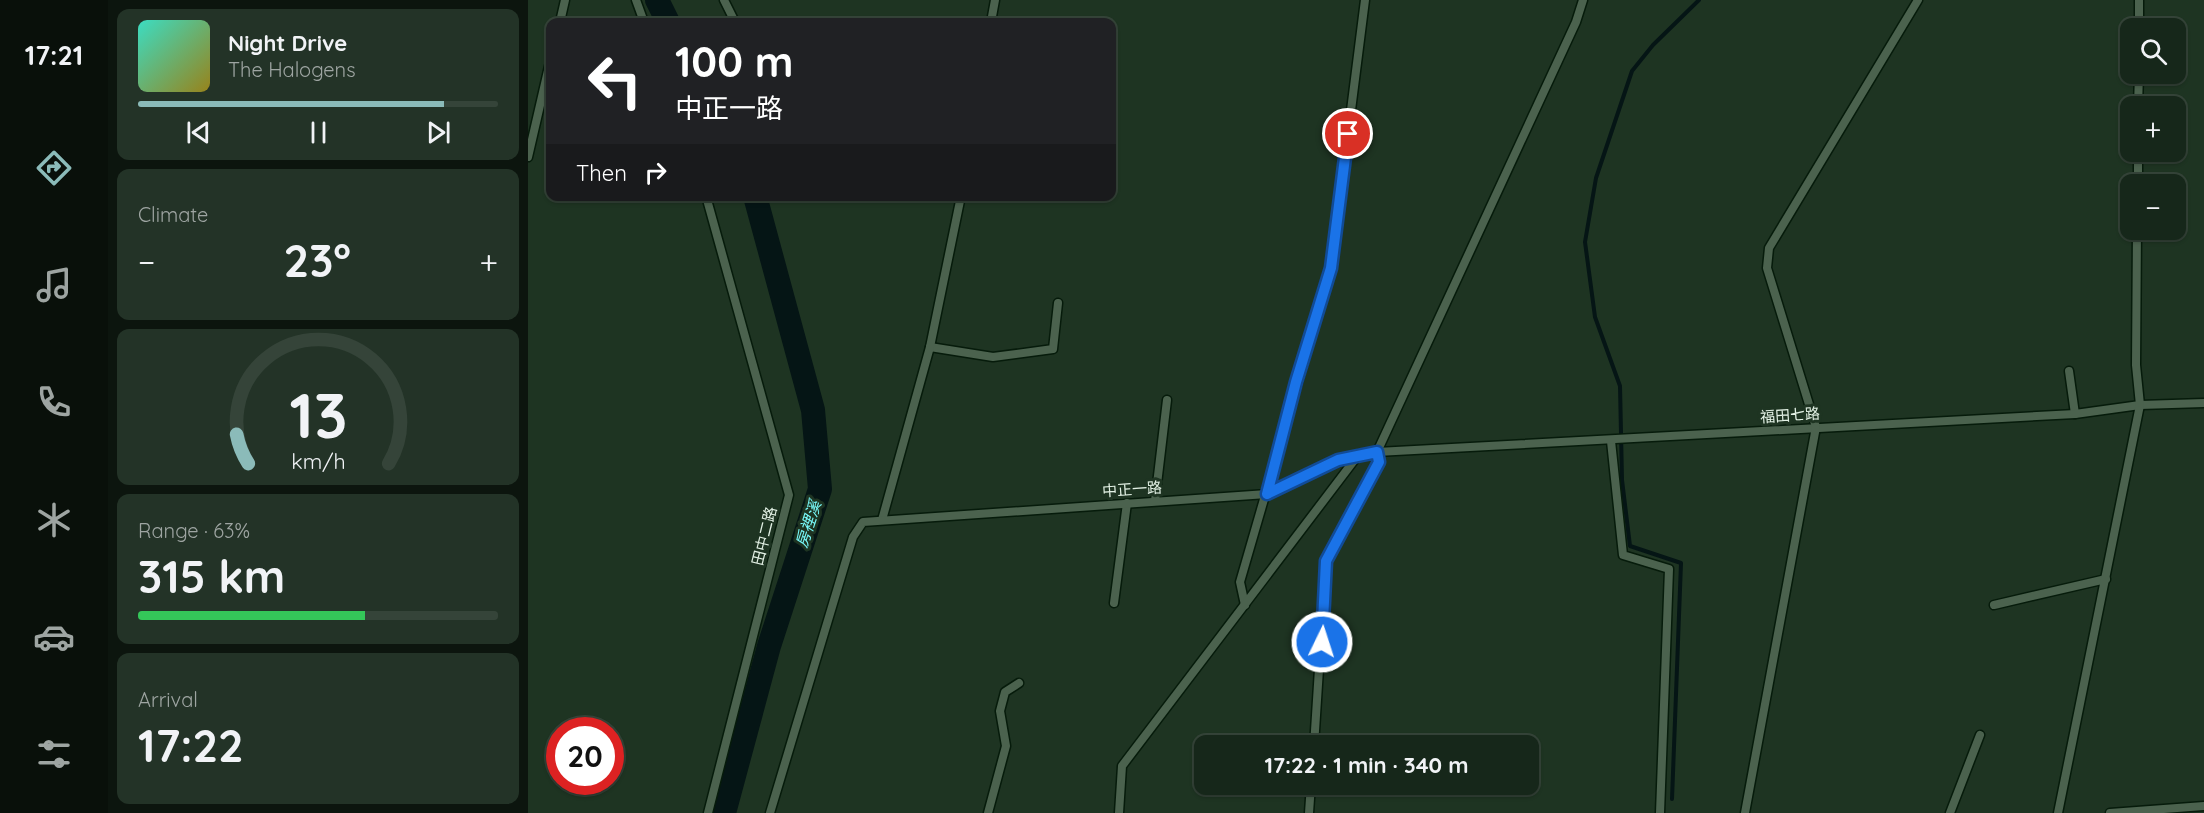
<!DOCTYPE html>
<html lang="en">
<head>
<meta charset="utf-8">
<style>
  body { margin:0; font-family:Quicksand,"Noto Sans TC",sans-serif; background:#233327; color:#f1f3f6; height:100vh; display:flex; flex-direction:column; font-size:22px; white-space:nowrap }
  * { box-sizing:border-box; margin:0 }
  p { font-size:20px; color:#9ea5a2 }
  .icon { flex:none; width:33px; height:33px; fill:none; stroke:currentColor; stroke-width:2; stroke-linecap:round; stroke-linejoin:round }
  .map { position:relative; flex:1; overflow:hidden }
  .panel { display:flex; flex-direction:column; gap:9px; padding:9px; background:#0c150e; width:420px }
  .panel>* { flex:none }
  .guide { position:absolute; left:18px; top:18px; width:570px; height:183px; border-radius:12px; box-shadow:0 2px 4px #0004,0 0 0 2px #354439; background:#202124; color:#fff; overflow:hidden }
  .tools { position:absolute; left:1592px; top:18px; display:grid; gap:12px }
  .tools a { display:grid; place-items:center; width:66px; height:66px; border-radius:12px; background:#16271a; box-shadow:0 2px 4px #0004,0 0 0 2px #354439; font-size:30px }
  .speed { position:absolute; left:18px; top:717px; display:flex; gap:12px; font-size:30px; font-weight:700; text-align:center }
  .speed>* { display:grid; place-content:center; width:78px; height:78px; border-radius:50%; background:#16271a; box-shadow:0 2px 4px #0004,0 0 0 2px #354439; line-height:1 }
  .speed .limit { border:9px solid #d22; background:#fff; color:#111 }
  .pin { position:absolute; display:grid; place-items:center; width:51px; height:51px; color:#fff; margin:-26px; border:3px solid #fff; border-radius:50%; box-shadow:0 2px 6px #0007 }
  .me { position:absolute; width:66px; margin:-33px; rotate:4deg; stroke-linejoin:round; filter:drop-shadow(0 0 4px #0008) }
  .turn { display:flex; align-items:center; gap:21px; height:126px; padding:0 30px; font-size:27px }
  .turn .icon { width:78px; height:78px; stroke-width:2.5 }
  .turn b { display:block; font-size:42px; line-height:51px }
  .then { display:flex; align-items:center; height:57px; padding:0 30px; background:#0003; gap:12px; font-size:22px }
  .big { font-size:45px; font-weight:700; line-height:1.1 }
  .panel .card { flex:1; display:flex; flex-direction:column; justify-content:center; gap:9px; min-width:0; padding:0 21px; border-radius:12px; background:#233327 }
  .panel .dial { align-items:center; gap:0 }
  .dial svg { height:156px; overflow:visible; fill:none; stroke:#354439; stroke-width:7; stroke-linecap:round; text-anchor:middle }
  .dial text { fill:#f1f3f6; stroke:none }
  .song { display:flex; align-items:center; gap:18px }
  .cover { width:72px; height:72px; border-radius:9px; background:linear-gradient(135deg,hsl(170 70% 55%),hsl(50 70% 35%)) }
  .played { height:6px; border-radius:3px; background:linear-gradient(90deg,#8bbbb9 85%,#354439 85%) }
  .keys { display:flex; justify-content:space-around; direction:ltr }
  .heat { display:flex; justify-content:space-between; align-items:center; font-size:33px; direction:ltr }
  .charge { height:9px; border-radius:4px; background:linear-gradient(90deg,#34c759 63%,#354439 0) }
  .trip { position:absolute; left:666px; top:735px; width:345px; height:60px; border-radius:12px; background:#16271a; box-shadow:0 2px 4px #0004,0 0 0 2px #354439; font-weight:700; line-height:60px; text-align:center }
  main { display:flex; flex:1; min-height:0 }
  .dock { display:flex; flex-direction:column; width:108px; justify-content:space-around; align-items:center; background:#09100a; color:#9ea5a2 }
  .dock .icon { width:42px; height:42px }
  .dock .selected { color:#8bbbb9 }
  .dock b { font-size:27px; color:#f1f3f6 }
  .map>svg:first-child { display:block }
</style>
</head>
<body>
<main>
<nav class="dock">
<b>17:21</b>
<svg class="icon selected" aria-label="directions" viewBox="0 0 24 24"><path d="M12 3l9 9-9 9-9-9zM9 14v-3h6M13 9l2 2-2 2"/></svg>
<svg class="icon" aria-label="music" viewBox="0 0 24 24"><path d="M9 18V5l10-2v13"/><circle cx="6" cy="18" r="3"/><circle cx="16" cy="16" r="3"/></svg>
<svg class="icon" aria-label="phone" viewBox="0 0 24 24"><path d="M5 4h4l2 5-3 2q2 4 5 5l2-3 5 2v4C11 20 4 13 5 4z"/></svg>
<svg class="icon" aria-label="climate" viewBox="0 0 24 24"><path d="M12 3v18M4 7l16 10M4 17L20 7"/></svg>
<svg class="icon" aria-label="car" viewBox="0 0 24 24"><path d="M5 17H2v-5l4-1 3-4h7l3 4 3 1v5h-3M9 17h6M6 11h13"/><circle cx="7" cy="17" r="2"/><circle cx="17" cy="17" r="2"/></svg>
<svg class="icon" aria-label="filters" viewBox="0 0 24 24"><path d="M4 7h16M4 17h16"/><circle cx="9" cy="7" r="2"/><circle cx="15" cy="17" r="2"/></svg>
</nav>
<section class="panel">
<div class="card">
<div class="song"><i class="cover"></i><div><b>Night Drive</b><p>The Halogens</p></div></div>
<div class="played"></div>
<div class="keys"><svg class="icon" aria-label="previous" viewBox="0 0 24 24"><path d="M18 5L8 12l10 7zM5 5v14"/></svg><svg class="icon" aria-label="pause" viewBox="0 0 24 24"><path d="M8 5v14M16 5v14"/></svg><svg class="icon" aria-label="next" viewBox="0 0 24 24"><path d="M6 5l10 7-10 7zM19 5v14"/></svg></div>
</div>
<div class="card"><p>Climate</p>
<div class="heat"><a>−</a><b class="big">23°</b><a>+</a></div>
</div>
<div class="card dial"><svg viewBox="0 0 100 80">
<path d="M14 69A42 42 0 1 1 86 69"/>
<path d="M14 69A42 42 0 0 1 8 54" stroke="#8bbbb9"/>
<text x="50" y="56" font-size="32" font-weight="700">13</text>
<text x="50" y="72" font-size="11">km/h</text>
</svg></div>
<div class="card"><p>Range · 63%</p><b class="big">315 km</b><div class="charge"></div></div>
<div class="card"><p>Arrival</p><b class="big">17:22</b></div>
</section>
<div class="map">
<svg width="1676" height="813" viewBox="0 0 1676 813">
  <rect width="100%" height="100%" fill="#1e3422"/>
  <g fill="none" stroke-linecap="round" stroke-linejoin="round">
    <polyline stroke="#051515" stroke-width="4" points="1144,799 1153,563 1102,546 1094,480 1092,386 1067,317 1057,242 1068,178 1104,71 1125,45 1171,0"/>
    <g stroke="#051515" stroke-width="24">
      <polyline points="129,0 140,22"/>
      <polyline points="196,813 241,646 292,489 285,410 227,196"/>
    </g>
    <defs>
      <g id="service">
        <polyline points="108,0 116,22"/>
        <polyline points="196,0 207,22"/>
        <polyline points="32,22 37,0"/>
        <polyline points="463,22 467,0"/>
        <polyline points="1611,28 1611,0"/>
        <polyline points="1610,106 1611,74"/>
        <polyline points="0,157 22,62"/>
        <polyline points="1610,184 1610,152"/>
        <polyline points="178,196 261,495 180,813"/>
        <polyline points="402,347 465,357 525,349 530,303"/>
        <polyline points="1541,371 1547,414"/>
        <polyline points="1083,441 1095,555 1141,569 1132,813"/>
        <polyline points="627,501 639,400"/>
        <polyline points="354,520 402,347 433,196"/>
        <polyline points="586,603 599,503"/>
        <polyline points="717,605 712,582 803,268 837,0"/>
        <polyline points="1466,605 1578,579"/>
        <polyline points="786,746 798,561 851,462 849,452 1048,22 1055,0"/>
        <polyline points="242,813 325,537 335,522 739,494 810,460 849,452 1547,414 1612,405 1676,403"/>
        <polyline points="460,813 478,746 472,711 477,692 491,683"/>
        <polyline points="591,813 594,766 831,454"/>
        <polyline points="781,813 783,784"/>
        <polyline points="1217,813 1288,427 1239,268 1241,248 1390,0"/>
        <polyline points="1422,813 1452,735"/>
        <polyline points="1530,813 1612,405 1608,365 1609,230"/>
        <polyline points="1582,813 1676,806"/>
      </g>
    </defs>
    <use href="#service" stroke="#061b0b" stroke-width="11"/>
    <use href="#service" stroke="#4b624e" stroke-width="8"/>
  </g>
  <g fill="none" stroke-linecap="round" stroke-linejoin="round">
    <defs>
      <polyline id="route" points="794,642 798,561 851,462 849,452 810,460 739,494 768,382 803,268 820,134"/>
    </defs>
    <use href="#route" stroke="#114b97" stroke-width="15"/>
    <use href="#route" stroke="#1a73e8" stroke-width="10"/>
  </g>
  <g text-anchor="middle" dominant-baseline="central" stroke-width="6" stroke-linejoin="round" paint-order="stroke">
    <g font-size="15" fill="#e3f1e5" stroke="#1e3422">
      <text transform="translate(1262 415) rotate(-4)">福田七路</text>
      <text transform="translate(604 489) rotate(-4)">中正一路</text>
      <text transform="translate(236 536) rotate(-76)">田中二路</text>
    </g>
    <g font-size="16" font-style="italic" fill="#79fcfd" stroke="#1e3422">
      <text transform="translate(280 524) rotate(-72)">房裡溪</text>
    </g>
  </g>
</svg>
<div class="tools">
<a><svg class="icon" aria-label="search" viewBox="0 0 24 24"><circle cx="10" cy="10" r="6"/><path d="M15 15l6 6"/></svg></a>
<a>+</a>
<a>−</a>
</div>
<div class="speed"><div class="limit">20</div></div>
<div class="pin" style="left:820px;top:134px;background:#d93025"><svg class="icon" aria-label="arrive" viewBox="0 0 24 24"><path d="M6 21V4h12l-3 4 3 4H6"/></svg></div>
<svg class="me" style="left:794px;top:642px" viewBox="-20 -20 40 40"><circle r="17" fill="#1a73e8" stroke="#fff" stroke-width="3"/><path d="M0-11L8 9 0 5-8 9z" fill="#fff"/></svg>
<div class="trip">17:22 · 1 min · 340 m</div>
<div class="guide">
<div class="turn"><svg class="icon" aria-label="left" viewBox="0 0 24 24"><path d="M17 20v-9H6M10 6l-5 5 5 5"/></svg><div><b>100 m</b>中正一路</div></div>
<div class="then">Then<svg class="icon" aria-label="right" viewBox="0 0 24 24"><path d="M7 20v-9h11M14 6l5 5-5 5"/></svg></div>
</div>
</div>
</main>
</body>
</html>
